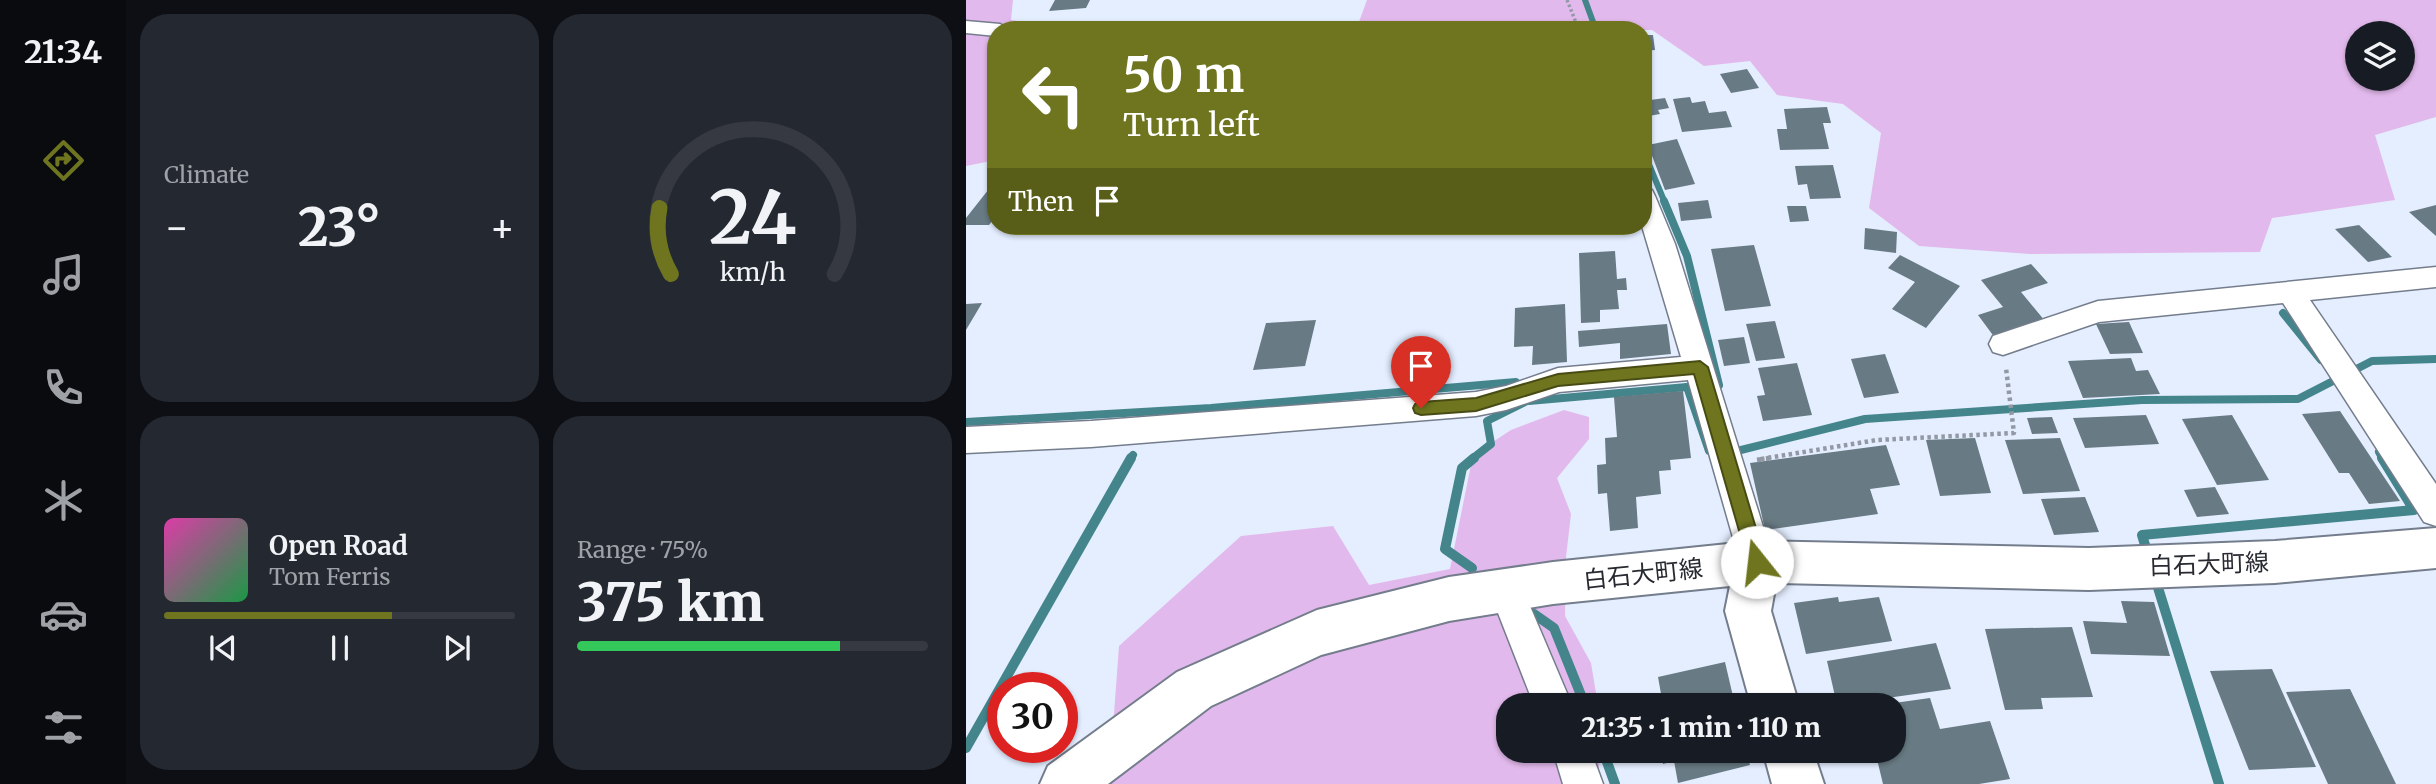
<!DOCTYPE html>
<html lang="en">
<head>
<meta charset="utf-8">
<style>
  body { margin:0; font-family:Merriweather,"Noto Sans JP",serif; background:#242831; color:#f1f3f6; height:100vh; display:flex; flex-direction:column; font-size:26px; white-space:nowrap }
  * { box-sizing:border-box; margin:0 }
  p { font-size:23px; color:#9ea1a6 }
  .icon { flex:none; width:38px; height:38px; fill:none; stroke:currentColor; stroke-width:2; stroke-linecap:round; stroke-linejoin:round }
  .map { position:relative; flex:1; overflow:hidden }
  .drawer { display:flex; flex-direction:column; gap:14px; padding:14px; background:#0d0f14; width:840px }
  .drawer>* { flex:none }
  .top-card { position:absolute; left:21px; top:21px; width:665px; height:214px; border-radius:28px; box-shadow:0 2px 5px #0004; background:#6e751e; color:#fff; overflow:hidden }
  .fabs { position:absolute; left:1379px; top:21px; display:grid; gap:14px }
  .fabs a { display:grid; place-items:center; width:70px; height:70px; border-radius:50%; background:#171b24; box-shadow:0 2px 5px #0004; font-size:35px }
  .speed { position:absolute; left:21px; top:672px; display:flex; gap:14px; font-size:35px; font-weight:700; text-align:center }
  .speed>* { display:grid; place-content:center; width:91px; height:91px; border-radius:50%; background:#171b24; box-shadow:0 2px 5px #0004; line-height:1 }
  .speed .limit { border:10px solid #d22; background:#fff; color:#111 }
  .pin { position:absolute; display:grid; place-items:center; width:60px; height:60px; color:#fff; margin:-72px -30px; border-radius:50% 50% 50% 0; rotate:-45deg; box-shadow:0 0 7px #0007 }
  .pin .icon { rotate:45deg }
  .me { position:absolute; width:77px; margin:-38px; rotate:344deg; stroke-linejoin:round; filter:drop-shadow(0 0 5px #0008) }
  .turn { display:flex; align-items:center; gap:24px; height:147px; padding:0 21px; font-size:32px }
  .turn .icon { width:91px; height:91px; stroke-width:2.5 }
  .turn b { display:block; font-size:49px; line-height:60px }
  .then { display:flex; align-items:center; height:66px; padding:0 21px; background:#0003; gap:14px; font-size:26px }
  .big { font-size:52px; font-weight:800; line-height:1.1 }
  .drawer .widget { flex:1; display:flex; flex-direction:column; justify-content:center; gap:10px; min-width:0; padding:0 24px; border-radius:28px; background:#242831 }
  .drawer .dial { align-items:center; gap:0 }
  .dial svg { height:182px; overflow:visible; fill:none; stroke:#363941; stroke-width:7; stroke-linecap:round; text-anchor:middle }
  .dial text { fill:#f1f3f6; stroke:none }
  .song { display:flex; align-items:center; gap:21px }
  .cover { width:84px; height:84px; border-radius:10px; background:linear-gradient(135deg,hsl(320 70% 55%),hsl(140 70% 35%)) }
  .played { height:7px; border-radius:4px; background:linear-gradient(90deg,#6e751e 65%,#363941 65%) }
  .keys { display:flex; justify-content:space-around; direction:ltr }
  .heat { display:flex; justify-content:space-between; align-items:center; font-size:38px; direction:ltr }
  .charge { height:10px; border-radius:5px; background:linear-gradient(90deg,#34c759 75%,#363941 0) }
  .drawer .tiles { flex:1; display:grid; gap:14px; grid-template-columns:repeat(2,1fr) }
  .trip { position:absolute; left:530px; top:693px; width:410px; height:70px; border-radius:28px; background:#171b24; box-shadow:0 2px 5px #0004; font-weight:800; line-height:70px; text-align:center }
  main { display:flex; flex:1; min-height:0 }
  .tab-bar { display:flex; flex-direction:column; width:126px; justify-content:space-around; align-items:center; background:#090b0e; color:#9ea1a6 }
  .tab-bar .icon { width:49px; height:49px }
  .tab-bar .current { color:#6e751e }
  .tab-bar b { font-size:32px; color:#f1f3f6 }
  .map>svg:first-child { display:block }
</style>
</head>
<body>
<main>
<nav class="tab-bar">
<b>21:34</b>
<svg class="icon current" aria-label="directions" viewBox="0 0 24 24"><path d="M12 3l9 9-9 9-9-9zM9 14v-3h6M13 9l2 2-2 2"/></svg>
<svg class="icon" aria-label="music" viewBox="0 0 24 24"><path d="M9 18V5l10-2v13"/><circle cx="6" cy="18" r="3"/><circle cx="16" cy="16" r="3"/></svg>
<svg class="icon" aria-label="phone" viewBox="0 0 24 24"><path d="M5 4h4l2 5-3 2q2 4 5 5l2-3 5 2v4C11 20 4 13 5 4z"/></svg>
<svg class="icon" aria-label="climate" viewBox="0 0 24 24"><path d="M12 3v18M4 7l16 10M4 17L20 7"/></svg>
<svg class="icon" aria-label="car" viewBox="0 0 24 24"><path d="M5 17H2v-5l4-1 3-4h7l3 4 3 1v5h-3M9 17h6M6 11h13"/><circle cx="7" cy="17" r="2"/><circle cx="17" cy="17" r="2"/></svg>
<svg class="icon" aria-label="filters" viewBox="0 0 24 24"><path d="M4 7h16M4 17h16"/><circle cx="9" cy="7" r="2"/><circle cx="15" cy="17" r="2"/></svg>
</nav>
<section class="drawer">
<div class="tiles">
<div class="widget"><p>Climate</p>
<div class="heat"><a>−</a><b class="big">23°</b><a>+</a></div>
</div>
<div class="widget dial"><svg viewBox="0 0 100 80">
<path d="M14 69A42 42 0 1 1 86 69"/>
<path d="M14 69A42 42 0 0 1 9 40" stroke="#6e751e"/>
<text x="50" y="56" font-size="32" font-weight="700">24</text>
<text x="50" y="72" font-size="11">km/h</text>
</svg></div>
<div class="widget">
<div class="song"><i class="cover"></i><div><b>Open Road</b><p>Tom Ferris</p></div></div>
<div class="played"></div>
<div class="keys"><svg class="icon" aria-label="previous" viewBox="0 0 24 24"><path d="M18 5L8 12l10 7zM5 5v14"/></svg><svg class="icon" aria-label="pause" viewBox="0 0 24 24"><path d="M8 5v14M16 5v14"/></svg><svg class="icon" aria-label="next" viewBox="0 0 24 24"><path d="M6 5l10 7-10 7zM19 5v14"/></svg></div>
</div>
<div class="widget"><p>Range · 75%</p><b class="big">375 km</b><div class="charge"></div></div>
</div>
</section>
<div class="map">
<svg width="1470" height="784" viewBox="0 0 1470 784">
  <rect width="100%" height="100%" fill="#e4eeff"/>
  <g fill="#e2b9ec" fill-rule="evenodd">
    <polygon points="0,0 47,0 45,20 114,30 30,30 30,160 0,166"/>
    <path d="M401,0H1470V117L1409,135L1429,200L1306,218L1294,252L1064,254L953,246L903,208L915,133L877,104L811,95L784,61L738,66L686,30H390ZM1437,33V79H1391V33Z"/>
    <polygon points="598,410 623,417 623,439 591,478 605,514 600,557 599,616 625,663 632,705 542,705 542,751 634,751 632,784 127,784 148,714 153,646 275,536 367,526 403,585 484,569 507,455 545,430"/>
  </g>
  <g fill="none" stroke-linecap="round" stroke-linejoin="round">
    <g stroke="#44858c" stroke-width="6">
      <polyline points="619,0 630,30"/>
      <polyline points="677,150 699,203"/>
    </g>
    <g stroke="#44858c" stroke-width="8">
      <polyline points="698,201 721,256 753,385 721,387 743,451"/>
      <polyline points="1317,313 1355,360"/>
      <polyline points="0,422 245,408 550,382 563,401 721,387"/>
      <polyline points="1413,452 1417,459"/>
      <polyline points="763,453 899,419 1176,400 1332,399 1406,361 1470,359"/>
      <polyline points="164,459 167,455"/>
      <polyline points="506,459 525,444 521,421 561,401"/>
    </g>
    <g stroke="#44858c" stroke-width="10">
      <polyline points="1182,555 1176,535 1448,510 1416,458"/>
      <polyline points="506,568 479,549 496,468 508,458"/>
      <polyline points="1189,578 1253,784"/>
      <polyline points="568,614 588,628 619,705"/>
      <polyline points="0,748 165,458"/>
      <polyline points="637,751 649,784"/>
    </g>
  </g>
  <g fill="#687a83">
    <polygon points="89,0 124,0 120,8 83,11"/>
    <polygon points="677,35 687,35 689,50 677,51"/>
    <polygon points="781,69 793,88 765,93 754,74"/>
    <polygon points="724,97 726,103 739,101 743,113 760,111 766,127 716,132 707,99"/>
    <polygon points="699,98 703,108 692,110 694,114 677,117 677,101"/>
    <polygon points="861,107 865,123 857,123 863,149 814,150 811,129 821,129 818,109"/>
    <polygon points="711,139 729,184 699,190 682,145"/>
    <polygon points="867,165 875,198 844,199 841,184 832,185 829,166"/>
    <polygon points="30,180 30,216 23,225 0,225 0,218"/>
    <polygon points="742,200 746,218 715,221 712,203"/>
    <polygon points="1470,205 1470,236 1443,212"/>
    <polygon points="821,206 840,206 843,221 824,222"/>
    <polygon points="1393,225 1426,257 1402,262 1369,229"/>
    <polygon points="899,228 931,232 930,253 898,249"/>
    <polygon points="788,245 805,306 759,311 745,249"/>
    <polygon points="649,251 651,279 660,278 661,290 651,290 653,309 634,310 634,322 615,323 613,253"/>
    <polygon points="934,255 994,286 960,328 926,309 949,282 922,268"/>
    <polygon points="1065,264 1082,283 1055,292 1079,321 1029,338 1012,315 1037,307 1015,280"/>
    <polygon points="16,303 0,330 0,304"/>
    <polygon points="599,304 601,362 566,365 567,346 548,347 549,308"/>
    <polygon points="350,320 339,366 287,370 300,323"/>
    <polygon points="809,321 819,358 790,361 780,324"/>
    <polygon points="1163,322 1177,353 1144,354 1130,324"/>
    <polygon points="701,324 705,354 654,359 654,343 613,347 612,331"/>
    <polygon points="778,337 784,363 758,366 752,340"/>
    <polygon points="919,354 933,393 898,398 885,359"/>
    <polygon points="1165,358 1170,371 1182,370 1194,394 1117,398 1102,361"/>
    <polygon points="831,363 846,415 797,421 791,396 799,395 792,368"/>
    <polygon points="717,391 725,458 704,460 705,470 693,471 695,494 670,497 672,528 644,531 641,493 632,494 631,465 640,464 639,438 651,437 648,397"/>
    <polygon points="1374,411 1434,501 1403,504 1383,473 1373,473 1336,414"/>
    <polygon points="1180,415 1193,444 1119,448 1107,418"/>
    <polygon points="1266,415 1303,480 1251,485 1216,419"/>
    <polygon points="1086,417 1092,433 1066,434 1061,418"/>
    <polygon points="1009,438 1025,493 974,496 960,440"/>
    <polygon points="1094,438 1114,491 1057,494 1039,440"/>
    <polygon points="920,445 934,485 904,489 912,514 799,530 784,463"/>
    <polygon points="1249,487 1263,514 1231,517 1218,490"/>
    <polygon points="1119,497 1133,532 1088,535 1075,499"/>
    <polygon points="872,597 873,602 913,597 926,641 840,654 828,603"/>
    <polygon points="1155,601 1188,602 1204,656 1125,654 1117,621 1161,623"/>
    <polygon points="1106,627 1127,697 1075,698 1077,709 1039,710 1019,629"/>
    <polygon points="970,643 985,689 871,705 861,661"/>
    <polygon points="759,662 769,705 697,705 692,677"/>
    <polygon points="1306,669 1350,767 1283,770 1244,671"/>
    <polygon points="1384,689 1430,784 1362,784 1320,692"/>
    <polygon points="964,698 974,729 1024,721 1044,779 1013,784 917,784 909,751 928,751 928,703"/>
    <polygon points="695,751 780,751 784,765 712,783 708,761 697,764"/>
  </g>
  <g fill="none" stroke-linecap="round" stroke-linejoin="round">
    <defs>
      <g id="street">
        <polygon points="0,21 34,24 44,30 30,30 30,36 0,33"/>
        <polygon points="677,188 686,190 689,196 709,244 808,562 803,573 791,578 779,573 774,562 722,380 593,392 540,410 510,416 125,447 0,453 0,427 125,421 510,392 540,386 592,368 715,357 676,226"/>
        <polygon points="1470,267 1470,287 1344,300 1470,484 1470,526 1458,522 1317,303 1133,322 1037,355 1027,352 1023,344 1027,336 1132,301"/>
        <polygon points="540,573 552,578 606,705 568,705 523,590 528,578"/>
        <polygon points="587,751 625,751 637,784 597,784"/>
      </g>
      <g id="secondary">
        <polygon points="1470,528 1470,568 1309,583 1123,590 810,583 805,611 833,705 785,705 759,611 764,586 587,604 483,621 355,655 245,706 142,784 74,784 82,766 211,672 351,610 483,577 587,562 791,541 1123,548 1309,541"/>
        <polygon points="797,751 847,751 858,784 806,784"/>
      </g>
    </defs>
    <use href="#street" stroke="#747d8c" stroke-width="3"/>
    <use href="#secondary" stroke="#747d8c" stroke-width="4"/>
    <polyline stroke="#9299a5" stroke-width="3.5" stroke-dasharray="2.5 2.5" stroke-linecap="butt" points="601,0 613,30"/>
    <polyline stroke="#9299a5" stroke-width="4.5" stroke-dasharray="3.5 3.5" stroke-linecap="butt" points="795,459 911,440 1048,433 1040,368"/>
    <polyline stroke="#9299a5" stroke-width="5" stroke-dasharray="4.5 4.5" stroke-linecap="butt" points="791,460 805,458"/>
    <use href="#street" fill="#fff" fill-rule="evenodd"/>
    <use href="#secondary" fill="#fff" fill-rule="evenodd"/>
  </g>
  <polygon fill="#6e751e" stroke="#484c14" stroke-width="2" points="734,361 742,367 800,562 798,568 791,571 785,568 782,562 728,374 592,386 510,411 455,415 449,413 447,408 449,404 455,402 510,398 592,374"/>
  <g text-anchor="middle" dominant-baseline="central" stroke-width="7" stroke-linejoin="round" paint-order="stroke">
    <g font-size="24" fill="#272a31" stroke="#fff">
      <text transform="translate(1243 564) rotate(-2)">白石大町線</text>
      <text transform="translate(677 574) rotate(-6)">白石大町線</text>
    </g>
  </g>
</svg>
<div class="fabs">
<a><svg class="icon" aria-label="layers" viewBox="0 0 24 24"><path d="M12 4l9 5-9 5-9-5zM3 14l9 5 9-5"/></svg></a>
</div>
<div class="speed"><div class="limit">30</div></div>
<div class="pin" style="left:455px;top:408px;background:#d93025"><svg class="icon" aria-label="arrive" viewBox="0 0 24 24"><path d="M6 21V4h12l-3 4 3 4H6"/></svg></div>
<svg class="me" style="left:791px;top:562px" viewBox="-20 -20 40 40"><circle r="19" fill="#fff"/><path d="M0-13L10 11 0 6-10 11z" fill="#6e751e"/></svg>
<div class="trip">21:35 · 1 min · 110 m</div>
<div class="top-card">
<div class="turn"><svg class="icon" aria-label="left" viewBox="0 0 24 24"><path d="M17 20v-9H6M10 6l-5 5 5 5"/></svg><div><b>50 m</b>Turn left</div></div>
<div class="then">Then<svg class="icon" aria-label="arrive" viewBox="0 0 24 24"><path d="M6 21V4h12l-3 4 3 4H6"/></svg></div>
</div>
</div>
</main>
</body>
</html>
